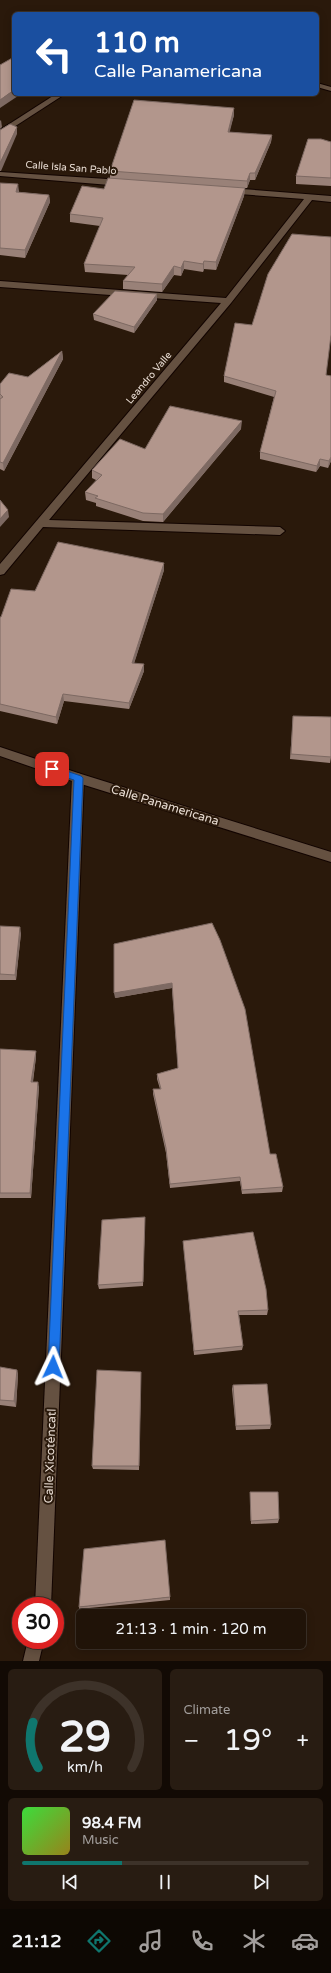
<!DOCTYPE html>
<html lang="en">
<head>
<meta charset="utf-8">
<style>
  body { margin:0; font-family:"Varela Round",sans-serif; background:#281c12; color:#f1f3f6; height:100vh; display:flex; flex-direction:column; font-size:15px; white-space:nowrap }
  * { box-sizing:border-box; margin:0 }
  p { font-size:13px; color:#a29e9c }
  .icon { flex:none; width:22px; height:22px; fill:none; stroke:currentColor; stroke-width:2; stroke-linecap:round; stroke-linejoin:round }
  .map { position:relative; height:1661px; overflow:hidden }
  .details { display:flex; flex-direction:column; gap:8px; padding:8px; background:#120a04; flex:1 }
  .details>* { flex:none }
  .hud { position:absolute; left:12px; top:12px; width:307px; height:84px; border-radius:6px; box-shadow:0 2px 10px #0003,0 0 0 1px #3d3229; background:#1a4fa0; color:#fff; overflow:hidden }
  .speed { position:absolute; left:12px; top:1597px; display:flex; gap:8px; font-size:20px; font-weight:700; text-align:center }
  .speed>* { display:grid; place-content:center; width:52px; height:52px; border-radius:50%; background:#201308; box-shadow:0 2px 10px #0003,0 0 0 1px #3d3229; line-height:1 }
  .speed .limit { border:6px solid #d22; background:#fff; color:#111 }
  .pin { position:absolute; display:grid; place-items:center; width:34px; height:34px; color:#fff; margin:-17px; border-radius:8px; box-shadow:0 2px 6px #0006 }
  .me { position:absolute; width:44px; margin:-22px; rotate:2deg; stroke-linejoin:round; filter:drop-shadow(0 0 3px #0008) }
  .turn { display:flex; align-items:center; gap:14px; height:84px; padding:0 16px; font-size:18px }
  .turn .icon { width:52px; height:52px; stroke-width:2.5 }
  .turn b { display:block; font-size:28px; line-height:34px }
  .big { font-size:30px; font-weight:600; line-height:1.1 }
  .details .widget { flex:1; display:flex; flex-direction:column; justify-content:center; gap:6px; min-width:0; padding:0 14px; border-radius:6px; background:#281c12 }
  .details .dial { align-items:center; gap:0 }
  .dial svg { height:104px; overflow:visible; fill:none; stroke:#3d3229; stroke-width:7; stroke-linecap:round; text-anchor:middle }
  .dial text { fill:#f1f3f6; stroke:none }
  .song { display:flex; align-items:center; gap:12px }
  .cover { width:48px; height:48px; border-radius:6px; background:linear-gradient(135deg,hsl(120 70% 55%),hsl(50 70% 35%)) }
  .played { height:4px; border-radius:2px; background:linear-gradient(90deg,#0f766e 35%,#3d3229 35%) }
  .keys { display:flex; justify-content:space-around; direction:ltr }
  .heat { display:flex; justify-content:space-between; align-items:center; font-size:22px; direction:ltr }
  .details .tiles { flex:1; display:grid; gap:8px; grid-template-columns:1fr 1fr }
  .widget:last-child { grid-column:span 2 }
  .trip { position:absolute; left:76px; top:1609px; width:230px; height:40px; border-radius:6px; background:#201308; box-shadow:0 2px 10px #0003,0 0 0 1px #3d3229; font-weight:600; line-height:40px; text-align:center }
  .menu { display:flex; height:64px; justify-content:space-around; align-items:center; background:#0d0803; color:#a29e9c }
  .menu .icon { width:28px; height:28px }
  .menu .selected { color:#0f766e }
  .menu b { font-size:18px; color:#f1f3f6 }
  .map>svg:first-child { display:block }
</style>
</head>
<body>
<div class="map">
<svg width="331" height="1661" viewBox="0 0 331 1661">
  <rect width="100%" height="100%" fill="#2a190b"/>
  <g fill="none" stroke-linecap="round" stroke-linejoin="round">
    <defs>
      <g id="street">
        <polygon points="317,83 331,87 331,91 317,87"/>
        <polygon points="56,94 65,94 0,136 0,130"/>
        <polygon points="0,172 122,180 126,183 122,186 0,176"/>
        <polygon points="229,188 331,196 331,202 312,200 231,303 49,520 280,527 285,531 280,535 43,527 4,574 0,575 0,564 221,303 0,287 0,281 226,298 304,199 226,193 225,191"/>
        <polygon points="78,773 82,775 84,778 51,1606 35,1606 72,778 74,775"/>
        <polygon points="28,1640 44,1640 39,1661 23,1661"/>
      </g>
      <polygon id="secondary" points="0,747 81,774 331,852 331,862 78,783 0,756"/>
    </defs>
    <use href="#street" stroke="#120400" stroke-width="2"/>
    <use href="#secondary" stroke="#120400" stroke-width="2"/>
    <use href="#street" fill="#655141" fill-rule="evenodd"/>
    <use href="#secondary" fill="#655141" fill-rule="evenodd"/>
  </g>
  <g fill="#998178">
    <polygon points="234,115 229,132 272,135 271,142 255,180 250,180 247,188 245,188 244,196 216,270 204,269 203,272 184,269 181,276 174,275 162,292 123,289 123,281 128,275 85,272 84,264 100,226 70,222 70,214 104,189 110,178 110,171"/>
    <polygon points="331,142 331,186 296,184 296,176"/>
    <polygon points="0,183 19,191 19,192 49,195 50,202 25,258 0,255"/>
    <polygon points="157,294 157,300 134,333 94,320 93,314"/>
    <polygon points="62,351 63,359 4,471 0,469 0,384 28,377"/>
    <polygon points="326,375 331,376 331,461 328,468 320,466 316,472 260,459 260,452 274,397 224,382 224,376"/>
    <polygon points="241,429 163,522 143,521 96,506 96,503 86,500 85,492 96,480 92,478 92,470 145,449"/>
    <polygon points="164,563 164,570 134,663 144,671 129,709 64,701 57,724 0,711 0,617 1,617 35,591"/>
    <polygon points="293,716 331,757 330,763 290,759"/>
    <polygon points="212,923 270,1154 283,1187 282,1192 242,1194 240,1181 170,1188 166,1153 153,1094 153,1089 160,1089 157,1079 157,1074 178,1068 172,988 115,998"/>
    <polygon points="0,926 21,933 16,980 0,980"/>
    <polygon points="0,1049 36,1051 36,1057 33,1082 39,1087 31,1198 0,1198"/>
    <polygon points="145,1217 143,1286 99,1289 98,1285"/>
    <polygon points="183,1241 268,1310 267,1315 239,1315 243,1346 242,1350 194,1355"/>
    <polygon points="0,1367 17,1370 18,1375 16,1407 0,1405"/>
    <polygon points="141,1376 139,1470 93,1469 92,1466"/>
    <polygon points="233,1385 271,1425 270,1429 236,1430 232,1389"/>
    <polygon points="250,1492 279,1519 278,1523 251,1524 250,1495"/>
    <polygon points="170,1597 170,1600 79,1609 79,1607"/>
  </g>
  <g fill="#7d6962">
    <polygon points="14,90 14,94 21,94 0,108 0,100"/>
    <polygon points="234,108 234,115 228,139 228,132"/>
    <polygon points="1,120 2,127 0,129 0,121"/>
    <polygon points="17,127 17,134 1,171 0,171 0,163"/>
    <polygon points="272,135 271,142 255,180 255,173"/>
    <polygon points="250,173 250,180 247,188 247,181"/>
    <polygon points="18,184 19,191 17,199 16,192"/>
    <polygon points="245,188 244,196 216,270 216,262"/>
    <polygon points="49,195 50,202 25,258 25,250"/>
    <polygon points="184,261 184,269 181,276 181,268"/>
    <polygon points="204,261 204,269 203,272 203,264"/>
    <polygon points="174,266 174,275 162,292 162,284"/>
    <polygon points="157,294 157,300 134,333 134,327"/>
    <polygon points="62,351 63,359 4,471 3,463"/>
    <polygon points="242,421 241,429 163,522 163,514"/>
    <polygon points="331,457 331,461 328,468 329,461"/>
    <polygon points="320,459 320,466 316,472 317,466"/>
    <polygon points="8,510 9,517 0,527 0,519"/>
    <polygon points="164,563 164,570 132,670 132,663"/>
    <polygon points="144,664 144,671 129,709 129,703"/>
    <polygon points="63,694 64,701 57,724 56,717"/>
    <polygon points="20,927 21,933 16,980 15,975"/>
    <polygon points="172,983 172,988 115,998 114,993"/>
    <polygon points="36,1051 36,1057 32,1087 31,1082"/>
    <polygon points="38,1082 39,1087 31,1198 30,1193"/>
    <polygon points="17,1370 18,1375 16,1407 14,1401"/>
  </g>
  <g fill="#b2968c" stroke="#7d6962">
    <polygon points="14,57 14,90 0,100 0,65"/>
    <polygon points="134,100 234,108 228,132 272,135 255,173 250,173 247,181 110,171"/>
    <polygon points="10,124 17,127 0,163 0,130"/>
    <polygon points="308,139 321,139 331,142 331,178 296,176"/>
    <polygon points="108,178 245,188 216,262 204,261 203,264 184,261 181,268 174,266 162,284 123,281 135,267 84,264 103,218 70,214 82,186 104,189"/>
    <polygon points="0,183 18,184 16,192 49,195 25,250 0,248"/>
    <polygon points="292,234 331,237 331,335 326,375 331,376 331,457 329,461 320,459 317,466 260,452 276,391 224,376 235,323 252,325 268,274"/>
    <polygon points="115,291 157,294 134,327 93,314"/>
    <polygon points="62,351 3,463 0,462 0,399 3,397 0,394 0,384 9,373 28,377"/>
    <polygon points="170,406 242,421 163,514 143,513 95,498 98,496 85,492 102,475 92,470 120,439 145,449"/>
    <polygon points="0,500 8,510 0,519"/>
    <polygon points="58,542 164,563 132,663 144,664 129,703 63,694 56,717 0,704 0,617 1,617 11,589 35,591"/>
    <polygon points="293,716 331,717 331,757 291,754"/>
    <polygon points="212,923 220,940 245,1009 270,1154 276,1154 283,1187 242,1190 240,1177 170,1184 166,1148 153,1089 161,1089 157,1074 178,1068 172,983 114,993 114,944"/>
    <polygon points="0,926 20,927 15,975 0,974"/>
    <polygon points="0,1049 36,1051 31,1082 38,1082 30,1193 0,1193"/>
    <polygon points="145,1217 143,1282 98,1285 102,1220"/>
    <polygon points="253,1232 266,1289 268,1310 238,1311 243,1346 194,1351 183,1241"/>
    <polygon points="0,1367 17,1370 14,1401 0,1400"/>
    <polygon points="97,1370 141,1372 139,1466 92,1466"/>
    <polygon points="267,1384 271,1425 236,1426 233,1385"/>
    <polygon points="250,1492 278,1492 279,1519 251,1521"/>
    <polygon points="165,1540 170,1597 79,1607 84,1549"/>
  </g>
  <polygon fill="#1a73e8" stroke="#114b97" points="52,766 81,776 83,778 59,1367 57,1371 53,1373 49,1371 48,1367 74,780 49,772 49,767"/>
  <g text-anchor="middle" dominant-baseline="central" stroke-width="4" stroke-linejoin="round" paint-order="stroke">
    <g font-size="10" fill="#e9ddd4" stroke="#2a190b">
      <text transform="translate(71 168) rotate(4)">Calle Isla San Pablo</text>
      <text transform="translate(149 378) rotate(-50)">Leandro Valle</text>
    </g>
    <g font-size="12" fill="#e9ddd4" stroke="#2a190b">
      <text transform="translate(165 805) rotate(17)">Calle Panamericana</text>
      <text transform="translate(50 1456) rotate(-88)">Calle Xicoténcatl</text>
    </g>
  </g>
</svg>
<div class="speed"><div class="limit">30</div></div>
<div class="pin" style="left:52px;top:769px;background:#d93025"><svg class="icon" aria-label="arrive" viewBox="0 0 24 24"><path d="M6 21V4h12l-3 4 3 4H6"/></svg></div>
<svg class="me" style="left:53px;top:1367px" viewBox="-20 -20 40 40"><path d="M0-17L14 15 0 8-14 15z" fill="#1a73e8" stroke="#fff" stroke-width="4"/></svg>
<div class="trip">21:13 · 1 min · 120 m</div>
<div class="hud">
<div class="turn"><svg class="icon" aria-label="left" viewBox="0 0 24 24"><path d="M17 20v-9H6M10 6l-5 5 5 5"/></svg><div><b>110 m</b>Calle Panamericana</div></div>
</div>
</div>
<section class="details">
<div class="tiles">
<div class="widget dial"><svg viewBox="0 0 100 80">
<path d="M14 69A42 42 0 1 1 86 69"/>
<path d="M14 69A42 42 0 0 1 10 34" stroke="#0f766e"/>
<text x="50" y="56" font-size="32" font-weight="700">29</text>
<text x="50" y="72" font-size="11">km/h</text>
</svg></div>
<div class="widget"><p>Climate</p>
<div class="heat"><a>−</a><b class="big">19°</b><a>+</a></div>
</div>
<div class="widget">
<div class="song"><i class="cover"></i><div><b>98.4 FM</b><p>Music</p></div></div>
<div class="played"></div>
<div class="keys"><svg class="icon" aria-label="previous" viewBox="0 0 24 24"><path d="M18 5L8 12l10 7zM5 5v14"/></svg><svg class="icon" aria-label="pause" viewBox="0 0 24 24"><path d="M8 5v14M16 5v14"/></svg><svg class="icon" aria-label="next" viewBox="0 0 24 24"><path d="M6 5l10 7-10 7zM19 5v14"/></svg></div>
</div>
</div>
</section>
<nav class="menu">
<b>21:12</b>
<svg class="icon selected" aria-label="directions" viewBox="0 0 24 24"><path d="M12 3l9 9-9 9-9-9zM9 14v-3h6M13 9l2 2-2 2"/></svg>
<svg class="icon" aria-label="music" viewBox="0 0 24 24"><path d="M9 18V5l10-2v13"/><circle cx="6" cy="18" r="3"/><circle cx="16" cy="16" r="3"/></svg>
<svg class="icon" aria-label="phone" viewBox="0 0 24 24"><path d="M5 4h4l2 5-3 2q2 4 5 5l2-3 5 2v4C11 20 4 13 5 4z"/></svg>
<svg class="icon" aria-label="climate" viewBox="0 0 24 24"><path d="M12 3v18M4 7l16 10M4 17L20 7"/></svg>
<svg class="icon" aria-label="car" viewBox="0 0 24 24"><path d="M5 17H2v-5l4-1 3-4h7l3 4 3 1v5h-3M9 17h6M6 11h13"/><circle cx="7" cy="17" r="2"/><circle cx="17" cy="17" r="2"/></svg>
</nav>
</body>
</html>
